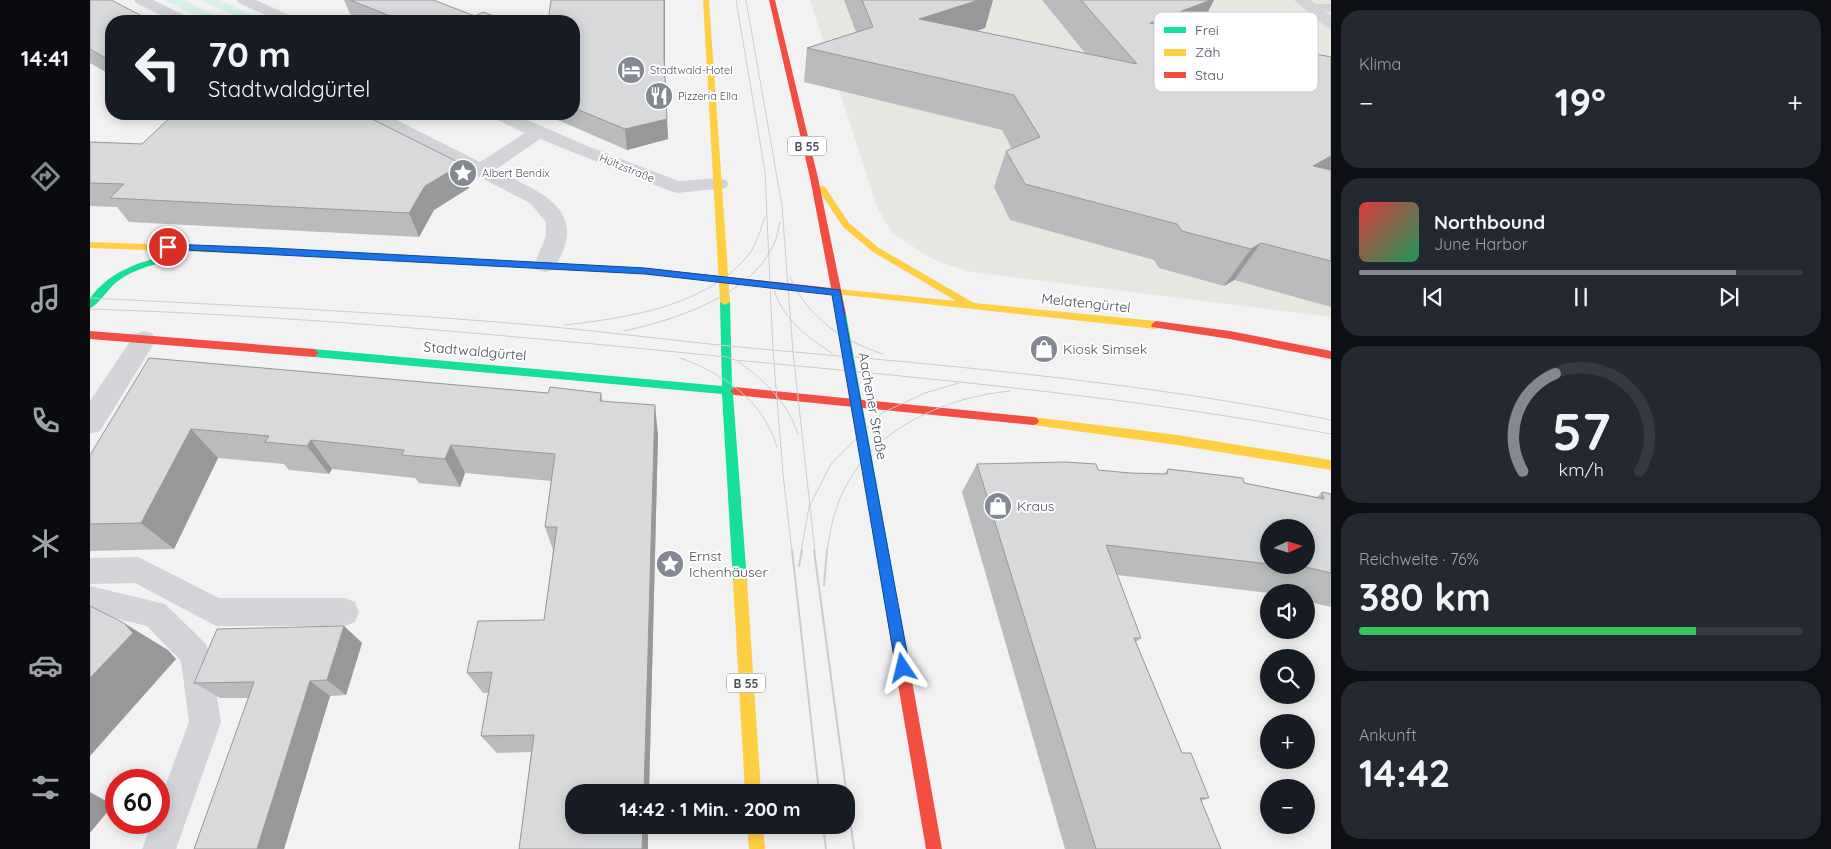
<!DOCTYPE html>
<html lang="de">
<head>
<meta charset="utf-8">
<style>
  body { margin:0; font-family:Quicksand,sans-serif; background:#242831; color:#f1f3f6; height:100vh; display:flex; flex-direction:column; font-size:19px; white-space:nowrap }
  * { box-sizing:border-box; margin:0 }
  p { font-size:16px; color:#9ea1a6 }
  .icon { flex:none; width:28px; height:28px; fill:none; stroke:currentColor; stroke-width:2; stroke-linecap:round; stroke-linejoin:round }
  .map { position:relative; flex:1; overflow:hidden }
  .details { display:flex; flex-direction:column; gap:10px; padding:10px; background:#0d0f14; width:500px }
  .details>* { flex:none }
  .guide { position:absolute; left:15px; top:15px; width:475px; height:105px; border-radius:20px; box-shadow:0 2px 12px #0003; background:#171b24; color:#f1f3f6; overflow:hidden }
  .needle { width:32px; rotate:86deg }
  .tools { position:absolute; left:1170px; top:519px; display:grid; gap:10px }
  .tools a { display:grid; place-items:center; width:55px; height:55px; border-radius:50%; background:#171b24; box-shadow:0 2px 12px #0003; font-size:25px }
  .speed { position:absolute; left:15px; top:769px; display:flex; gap:10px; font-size:25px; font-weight:700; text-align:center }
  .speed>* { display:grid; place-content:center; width:65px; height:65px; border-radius:50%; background:#171b24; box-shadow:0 2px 12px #0003; line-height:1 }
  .speed .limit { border:8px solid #d22; background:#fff; color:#111 }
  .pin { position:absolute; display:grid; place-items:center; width:42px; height:42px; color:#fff; margin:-21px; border:2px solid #fff; border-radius:50%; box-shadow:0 1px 5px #0007 }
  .me { position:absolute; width:55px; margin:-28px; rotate:350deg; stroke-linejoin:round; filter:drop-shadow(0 0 4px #0008) }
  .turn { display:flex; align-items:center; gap:18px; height:105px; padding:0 20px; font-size:22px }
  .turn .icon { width:65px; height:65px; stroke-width:2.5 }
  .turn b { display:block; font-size:35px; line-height:42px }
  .big { font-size:38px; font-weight:800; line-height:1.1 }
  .details .widget { flex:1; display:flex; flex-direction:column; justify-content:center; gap:8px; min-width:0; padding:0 18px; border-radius:20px; background:#242831 }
  .details .dial { align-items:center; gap:0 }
  .dial svg { height:130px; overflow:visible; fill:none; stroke:#363941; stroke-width:7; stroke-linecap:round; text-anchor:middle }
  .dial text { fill:#f1f3f6; stroke:none }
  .song { display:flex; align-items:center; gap:15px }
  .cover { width:60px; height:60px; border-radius:8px; background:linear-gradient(135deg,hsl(0 70% 55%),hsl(150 70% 35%)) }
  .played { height:5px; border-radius:2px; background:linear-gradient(90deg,#848892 85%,#363941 85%) }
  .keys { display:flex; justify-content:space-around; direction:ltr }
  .heat { display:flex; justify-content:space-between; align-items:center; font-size:28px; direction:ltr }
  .charge { height:8px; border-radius:4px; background:linear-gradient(90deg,#34c759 76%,#363941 0) }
  .trip { position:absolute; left:475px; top:784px; width:290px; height:50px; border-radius:20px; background:#171b24; box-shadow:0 2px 12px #0003; font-weight:800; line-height:50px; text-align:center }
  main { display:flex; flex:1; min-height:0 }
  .tab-bar { display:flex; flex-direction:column; width:90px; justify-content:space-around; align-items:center; background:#090b0e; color:#9ea1a6 }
  .tab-bar .icon { width:35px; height:35px }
  .tab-bar .active { color:#848892 }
  .tab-bar b { font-size:22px; color:#f1f3f6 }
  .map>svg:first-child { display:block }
</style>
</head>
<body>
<main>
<nav class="tab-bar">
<b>14:41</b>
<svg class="icon active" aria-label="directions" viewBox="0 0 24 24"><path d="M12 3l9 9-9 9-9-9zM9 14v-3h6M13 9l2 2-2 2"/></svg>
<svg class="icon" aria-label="music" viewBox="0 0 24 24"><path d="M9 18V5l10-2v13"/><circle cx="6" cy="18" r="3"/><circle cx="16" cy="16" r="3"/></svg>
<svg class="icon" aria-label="phone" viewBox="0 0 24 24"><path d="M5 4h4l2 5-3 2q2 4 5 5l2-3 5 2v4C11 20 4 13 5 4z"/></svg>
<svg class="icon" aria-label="climate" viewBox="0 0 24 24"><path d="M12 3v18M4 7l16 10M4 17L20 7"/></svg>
<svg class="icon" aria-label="car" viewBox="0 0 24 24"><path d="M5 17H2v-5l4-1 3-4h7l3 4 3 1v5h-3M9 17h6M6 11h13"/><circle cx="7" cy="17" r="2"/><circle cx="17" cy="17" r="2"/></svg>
<svg class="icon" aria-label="filters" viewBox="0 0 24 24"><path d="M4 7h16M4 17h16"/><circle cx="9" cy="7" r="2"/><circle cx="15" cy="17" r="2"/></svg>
</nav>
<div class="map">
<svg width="1241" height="849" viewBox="0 0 1241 849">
  <rect width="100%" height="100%" fill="#f3f2f2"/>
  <polygon fill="#e6e7e1" points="720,0 1241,0 1241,317 881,272 844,260 802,233 787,207"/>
  <g fill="#d7f1e8">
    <polygon points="74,0 93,0 138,21 119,21"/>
    <polygon points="110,0 129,0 175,21 156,21"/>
  </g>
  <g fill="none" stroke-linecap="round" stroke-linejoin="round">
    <g fill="#d3d4d8" fill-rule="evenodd">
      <polygon points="1222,4 1241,4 1241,12 1217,11 1216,8"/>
      <polygon points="48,557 129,598 255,598 265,602 269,612 265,622 255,626 126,626 45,583 0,584 0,558"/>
      <polygon points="0,586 75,604 116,644 120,654 131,722 86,849 52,849 62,822 69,822 69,803 99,722 91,661 57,626 0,612"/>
    </g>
    <g fill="#d3d4d8" fill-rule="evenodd">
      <polygon points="44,0 63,0 100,18 103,21 83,21 46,3"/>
      <polygon points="147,0 166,0 206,18 209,21 189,21 149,3"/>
      <polygon points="1204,0 1220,0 1241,16 1241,29 1236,27"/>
      <path d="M272,114H295L390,162L435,133L403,118L400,114H424L497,146L589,181L629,178L636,180L639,184L636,188L587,193L580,191L450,139L405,170C452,193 502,209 463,270L455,272L447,270L444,265L456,236V222L440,203L275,118Z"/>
      <polygon points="54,331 63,334 66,340 10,431 0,434 0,401 45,334"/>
    </g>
    <g fill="#16e098" fill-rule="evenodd">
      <polygon points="195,249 407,260 412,263 407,266 192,254 190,252"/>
      <path d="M84,254L89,257L87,259C67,264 45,268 28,281C19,287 8,306 0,308V298C21,270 51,261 84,254Z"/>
      <polygon points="635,299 640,302 642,387 649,388 650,391 649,394 643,395 657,581 655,585 650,587 645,585 643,581 632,394 224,357 219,353 224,349 632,386 630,302"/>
      <polygon points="751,311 756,314 811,619 809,624 804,626 799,624 797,619 746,314"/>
    </g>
    <g fill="#ffcf43" fill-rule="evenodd">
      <polygon points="613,0 619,0 640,302 635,305 630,302"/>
      <polygon points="732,186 735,187 759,223 789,248 884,303 1066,321 1071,325 1066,329 736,293 736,289 739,288 866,301 783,252 753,227 728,189"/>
      <polygon points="0,242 195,249 200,252 195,255 0,248"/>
      <polygon points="943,417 1087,435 1241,460 1241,470 1087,445 943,425 939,424 937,421 939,418"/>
      <polygon points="650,575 655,577 657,581 671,792 655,792 643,581 645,577"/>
      <polygon points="657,825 673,825 675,849 659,849"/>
    </g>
    <g fill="#f24e42" fill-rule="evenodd">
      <polygon points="679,0 685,0 728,178 756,314 754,316 751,317 746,314 742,293 555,274 404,265 402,263 407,260 555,268 741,288 720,178"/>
      <polygon points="1066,321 1140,331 1241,351 1241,359 1140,339 1062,327 1061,325"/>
      <polygon points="0,331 224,349 229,353 224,357 0,339"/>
      <polygon points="645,387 943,417 947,418 949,421 947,424 943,425 645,395 640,391"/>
      <polygon points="804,612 809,614 811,619 852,849 836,849 797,619 799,614"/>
    </g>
    <g stroke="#cbcccf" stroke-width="1">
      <polyline points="646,0 675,172 683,350 693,474 702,552"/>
      <polyline points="656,0 692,206 703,352 725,552"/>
      <path d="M700,277C718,318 751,340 793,354"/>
      <path d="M684,291C694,320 717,337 742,353"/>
      <path d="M0,298C136,305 271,311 407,322C499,329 590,342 681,350C869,366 1057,383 1241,420"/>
      <path d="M0,309C213,316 425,336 637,357L645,360C845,379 1044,397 1241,434"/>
      <path d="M475,325C536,318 612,307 655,259C666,247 670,231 675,217"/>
      <path d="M534,331C584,320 661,296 684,244C687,238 688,229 690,222"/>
      <path d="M590,358C633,373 674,401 687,447"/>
      <path d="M647,361C675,380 697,402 708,434"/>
      <polyline points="711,552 719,507 741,464 792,413 835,393 869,383"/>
      <path d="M737,552C740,529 745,506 756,486C786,427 857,397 920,391"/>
    </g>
    <g stroke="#cbcccf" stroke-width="2">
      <polyline points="702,550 729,792"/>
      <polyline points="724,550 764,849"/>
      <polyline points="709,566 712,550"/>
      <polyline points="734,585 737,550"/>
      <polyline points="733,825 736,849"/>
    </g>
  </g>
  <g fill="#babbbc" fill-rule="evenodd">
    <polygon points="0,0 21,21 21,75 0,63"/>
    <polygon points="254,0 343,0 385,16 418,21 272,21 261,16"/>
    <polygon points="754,0 903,0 895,28 886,31 995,53 952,0 1124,0 1108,31 1241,57 1241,307 1144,280 1134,286 1069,268 1064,260 920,220 904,187 916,151 922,149 912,130 714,82 717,48 766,32"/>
    <polygon points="484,21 575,77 578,139 537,150 454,114 484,114"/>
    <polygon points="0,142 52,144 379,188 344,210 329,237 39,222 27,207 0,206"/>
    <polygon points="59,358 458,393 511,393 513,402 568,435 559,792 484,792 558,825 558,849 429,849 441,752 407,753 391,736 398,693 393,693 377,673 454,620 463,550 455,527 461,481 375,473 370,487 329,483 325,478 242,469 239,474 199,470 194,464 128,458 84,549 0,551 0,455"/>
    <path d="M887,464L1040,473L1074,474L1078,469L1154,483L1227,497L1232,492L1241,494V607L1216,601V592L1179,593L1027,575L1051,638L1046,642L1092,753L1119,798L1111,801L1131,849H975L872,492ZM1179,528L1216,565H1179Z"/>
    <polygon points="254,626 272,643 256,695 240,696 194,849 104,849 159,698 130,698 104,683"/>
  </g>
  <g fill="#979899">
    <polygon points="574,0 575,0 575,77 578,139 537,150 535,129"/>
    <polygon points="889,0 903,0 895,28 822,53 829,19"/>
    <polygon points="1121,0 1124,0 1108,31 1060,23"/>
    <polygon points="1241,156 1241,176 1223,166"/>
    <polygon points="372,164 379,188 344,210 329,237 319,213 335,186"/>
    <polygon points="1171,243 1144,280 1134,286 1161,249"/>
    <polygon points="565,405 568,435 559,792 554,792"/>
    <polygon points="101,429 128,458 84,549 51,523"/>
    <polygon points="221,440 242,469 239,474 217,446"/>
    <polygon points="361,445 375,473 370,487 355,459"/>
    <polygon points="34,623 78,650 86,659 0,756 0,678"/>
    <polygon points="254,626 272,643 256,695 237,680"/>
    <polygon points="220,681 240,696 194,849 167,849"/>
    <polygon points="0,792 23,805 0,833"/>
    <polygon points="553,825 558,825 558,849 552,849"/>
  </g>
  <g fill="#d8d9db" stroke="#979899">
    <polygon points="0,0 21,0 62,21 21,21 21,61 0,49"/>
    <polygon points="260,0 343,0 385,16 393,12 418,21 313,21"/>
    <polygon points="461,0 574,0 574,57 577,119 535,129 484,108 484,21 458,21"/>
    <polygon points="772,0 889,0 829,19 1047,64 991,0 1121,0 1060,23 1241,57 1241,156 1223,166 1241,170 1241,261 1171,243 1161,249 1092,231 1087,224 935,184 916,151 950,137 924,95 717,48 783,27"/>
    <polygon points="84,114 272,114 372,164 335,186 319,213 20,198 34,184 0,183 0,142 52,144"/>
    <polygon points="59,358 458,393 460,387 511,393 510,401 565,405 554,792 484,792 484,825 553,825 552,849 429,849 444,735 391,736 402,672 377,673 388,621 454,620 467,527 455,527 465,454 361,445 355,459 312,455 314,450 221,440 217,446 175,442 179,436 101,429 51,523 0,524 0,455"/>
    <polygon points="975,462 1006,464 1008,470 1040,473 1077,474 1078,469 1153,478 1154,483 1234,499 1232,492 1241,494 1241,573 1220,568 1189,565 1216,565 1216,528 1179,528 1179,564 1016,545 1051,638 1044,638 1092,753 1101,753 1119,798 1110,798 1131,849 1006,849 887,464"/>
    <polygon points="0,606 34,623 43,633 0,678"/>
    <polygon points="254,626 237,680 220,681 167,849 104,849 164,682 104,683 127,629"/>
  </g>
  <polygon fill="#1a73e8" stroke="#114b97" points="78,244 183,248 555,268 750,290 820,668 818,674 813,676 808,674 806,668 742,295 555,274 75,249 75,245"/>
  <defs>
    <symbol id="hotel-disc" viewBox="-11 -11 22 22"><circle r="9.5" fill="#848892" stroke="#fff"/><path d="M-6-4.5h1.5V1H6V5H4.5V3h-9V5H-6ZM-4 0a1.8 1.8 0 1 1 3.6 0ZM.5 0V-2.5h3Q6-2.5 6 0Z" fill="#fff"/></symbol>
    <symbol id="restaurant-disc" viewBox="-11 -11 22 22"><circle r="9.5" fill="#848892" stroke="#fff"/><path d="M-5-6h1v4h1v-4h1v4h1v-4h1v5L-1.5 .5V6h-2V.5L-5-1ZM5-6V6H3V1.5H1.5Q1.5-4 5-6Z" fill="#fff"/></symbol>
    <symbol id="sight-disc" viewBox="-11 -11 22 22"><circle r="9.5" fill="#848892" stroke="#fff"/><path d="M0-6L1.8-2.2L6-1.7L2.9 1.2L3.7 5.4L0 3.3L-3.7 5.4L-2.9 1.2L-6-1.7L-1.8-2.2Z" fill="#fff"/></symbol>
    <symbol id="shop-disc" viewBox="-11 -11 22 22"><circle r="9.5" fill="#848892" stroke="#fff"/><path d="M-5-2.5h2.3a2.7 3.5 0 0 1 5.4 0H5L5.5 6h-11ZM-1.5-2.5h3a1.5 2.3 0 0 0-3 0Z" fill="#fff"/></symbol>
  </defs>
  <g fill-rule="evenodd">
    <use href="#hotel-disc" x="525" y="54" width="32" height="32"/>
    <use href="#restaurant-disc" x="553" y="80" width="32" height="32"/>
    <use href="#sight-disc" x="357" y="157" width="32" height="32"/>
    <use href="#shop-disc" x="938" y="333" width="32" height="32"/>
    <use href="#shop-disc" x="892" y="490" width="32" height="32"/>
    <use href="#sight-disc" x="564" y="548" width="32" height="32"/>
  </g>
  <g text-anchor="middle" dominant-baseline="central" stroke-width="4" stroke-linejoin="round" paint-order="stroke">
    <g font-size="11" fill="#494f5f" stroke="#fff" text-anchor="start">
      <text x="560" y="70">Stadtwald-Hotel</text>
      <text x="588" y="96">Pizzeria Ella</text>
      <text x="392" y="173">Albert Bendix</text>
    </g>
    <g font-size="11" fill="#494f5f" stroke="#fff">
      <text transform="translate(537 168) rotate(22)">Hültzstraße</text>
    </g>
    <g fill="#fff" stroke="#80848f" stroke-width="1">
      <rect x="698" y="136.5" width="38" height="19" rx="4"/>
      <rect x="637" y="673.5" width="38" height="19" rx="4"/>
    </g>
    <g font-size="12" font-weight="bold" fill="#494f5f">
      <text x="717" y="146">B 55</text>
      <text x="656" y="683">B 55</text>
    </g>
    <g font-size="14" fill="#494f5f" stroke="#fff">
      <text transform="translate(996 303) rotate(6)">Melatengürtel</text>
      <text transform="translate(385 351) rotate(5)">Stadtwaldgürtel</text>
      <text transform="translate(783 406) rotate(80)">Aachener Straße</text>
    </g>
    <g font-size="14" fill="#494f5f" stroke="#fff" text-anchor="start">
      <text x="973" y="349">Kiosk Simsek</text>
      <text x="927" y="506">Kraus</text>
      <text x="599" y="556">Ernst<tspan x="599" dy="16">Ichenhäuser</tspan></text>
    </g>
  </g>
  <rect x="1064" y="12" width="164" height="80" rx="8" fill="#fff" stroke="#c8cacf" stroke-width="1"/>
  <rect x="1074" y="27" width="22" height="6" fill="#16e098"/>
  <rect x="1074" y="49" width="22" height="7" fill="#ffcf43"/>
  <rect x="1074" y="72" width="22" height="6" fill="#f24e42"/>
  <g font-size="14" fill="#494f5f">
    <text x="1105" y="35">Frei</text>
    <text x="1105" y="57">Zäh</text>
    <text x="1105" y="80">Stau</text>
  </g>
</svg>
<div class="tools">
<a><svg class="needle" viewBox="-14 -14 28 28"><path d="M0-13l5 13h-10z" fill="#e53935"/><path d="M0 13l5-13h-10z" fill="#9ea1a6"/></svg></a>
<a><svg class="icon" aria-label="sound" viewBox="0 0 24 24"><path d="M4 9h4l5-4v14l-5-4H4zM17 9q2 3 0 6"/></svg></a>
<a><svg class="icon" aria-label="search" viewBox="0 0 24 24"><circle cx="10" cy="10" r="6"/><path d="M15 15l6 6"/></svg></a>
<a>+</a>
<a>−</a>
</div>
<div class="speed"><div class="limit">60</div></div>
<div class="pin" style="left:78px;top:247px;background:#d93025"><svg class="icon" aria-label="arrive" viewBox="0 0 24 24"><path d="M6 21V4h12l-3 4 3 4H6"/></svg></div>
<svg class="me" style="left:813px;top:668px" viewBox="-20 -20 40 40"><path d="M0-17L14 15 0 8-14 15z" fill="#1a73e8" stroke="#fff" stroke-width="4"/></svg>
<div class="trip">14:42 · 1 Min. · 200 m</div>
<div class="guide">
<div class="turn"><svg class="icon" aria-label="left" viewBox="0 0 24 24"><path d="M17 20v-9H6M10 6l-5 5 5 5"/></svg><div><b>70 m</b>Stadtwaldgürtel</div></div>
</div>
</div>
<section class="details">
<div class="widget"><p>Klima</p>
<div class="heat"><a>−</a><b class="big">19°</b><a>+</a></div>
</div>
<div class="widget">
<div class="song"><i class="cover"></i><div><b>Northbound</b><p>June Harbor</p></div></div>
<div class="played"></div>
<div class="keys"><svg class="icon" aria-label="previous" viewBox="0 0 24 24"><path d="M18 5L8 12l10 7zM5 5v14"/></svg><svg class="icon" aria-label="pause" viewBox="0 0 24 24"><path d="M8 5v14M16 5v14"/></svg><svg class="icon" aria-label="next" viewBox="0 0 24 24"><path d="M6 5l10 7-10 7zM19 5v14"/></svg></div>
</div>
<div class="widget dial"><svg viewBox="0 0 100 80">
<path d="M14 69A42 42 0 1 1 86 69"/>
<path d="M14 69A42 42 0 0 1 34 9" stroke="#848892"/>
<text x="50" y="56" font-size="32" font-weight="700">57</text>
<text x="50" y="72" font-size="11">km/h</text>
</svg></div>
<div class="widget"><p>Reichweite · 76%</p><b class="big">380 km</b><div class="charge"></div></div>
<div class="widget"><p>Ankunft</p><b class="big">14:42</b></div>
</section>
</main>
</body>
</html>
